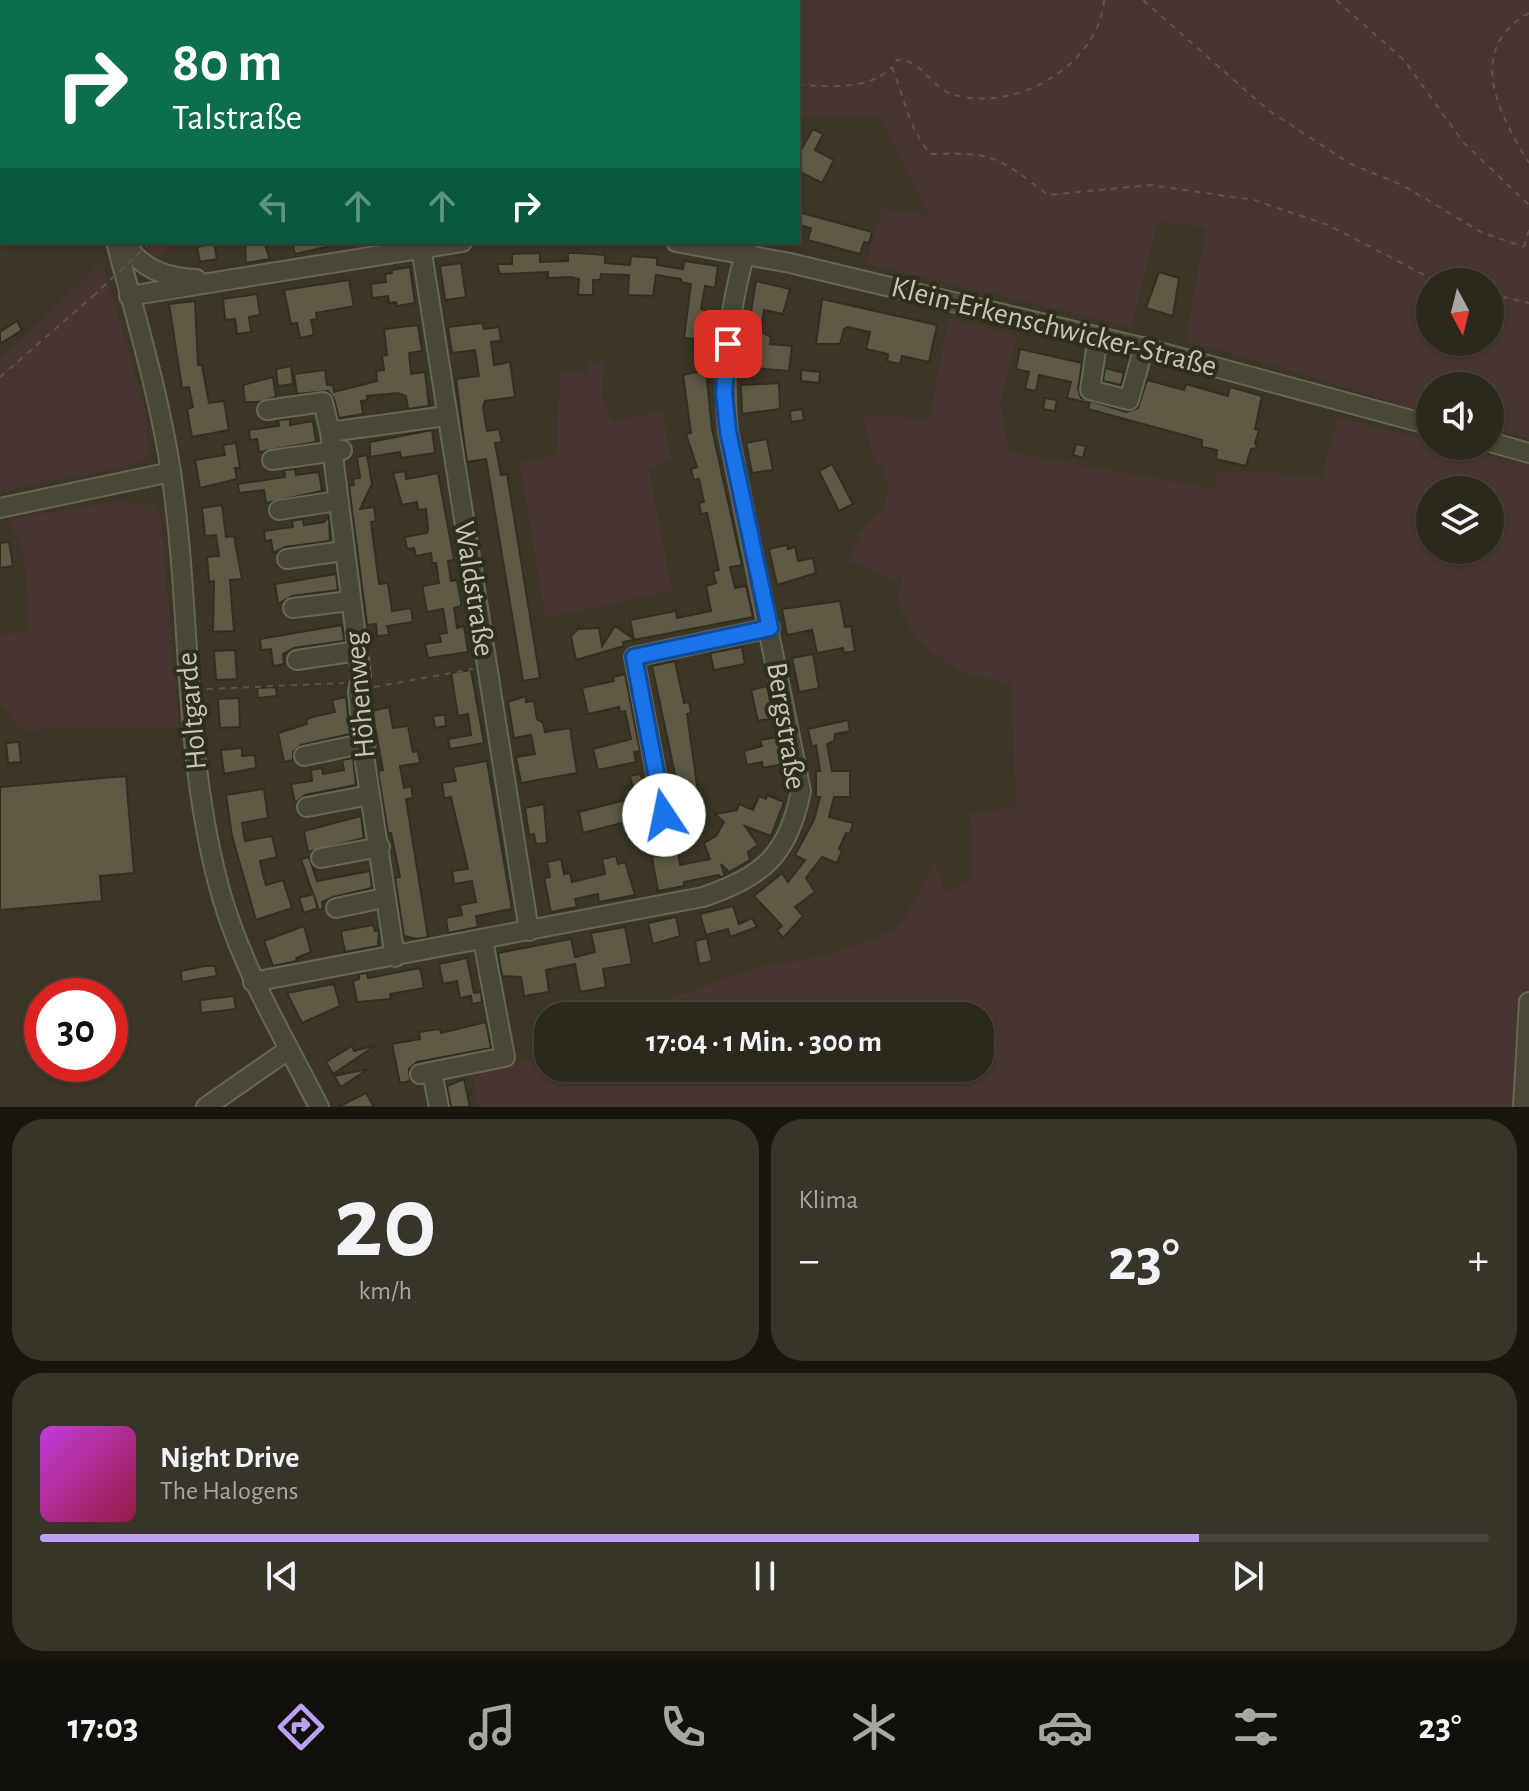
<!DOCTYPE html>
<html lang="de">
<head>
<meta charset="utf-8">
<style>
  body { margin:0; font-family:"Alegreya Sans",sans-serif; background:#383429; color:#f1f3f6; height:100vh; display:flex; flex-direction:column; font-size:30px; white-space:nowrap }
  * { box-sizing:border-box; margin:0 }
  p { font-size:26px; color:#a6a6a3 }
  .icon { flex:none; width:44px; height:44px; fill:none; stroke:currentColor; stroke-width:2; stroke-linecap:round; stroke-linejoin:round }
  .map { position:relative; height:1107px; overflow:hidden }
  .details { display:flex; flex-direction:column; gap:12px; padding:12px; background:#18160f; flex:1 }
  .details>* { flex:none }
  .banner { position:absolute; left:0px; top:0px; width:800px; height:244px; box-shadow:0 2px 6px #0004,0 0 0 2px #48443b; background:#0b6e4f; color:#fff; overflow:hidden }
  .needle { width:52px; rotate:173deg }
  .tools { position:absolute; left:1416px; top:268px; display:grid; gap:16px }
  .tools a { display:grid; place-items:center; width:88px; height:88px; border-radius:50%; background:#2c281c; box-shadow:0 2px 6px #0004,0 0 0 2px #48443b; font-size:40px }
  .speed { position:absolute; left:24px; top:978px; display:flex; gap:16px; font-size:40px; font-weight:700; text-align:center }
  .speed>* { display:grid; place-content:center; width:104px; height:104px; border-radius:50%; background:#2c281c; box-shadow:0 2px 6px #0004,0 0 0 2px #48443b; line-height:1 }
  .speed .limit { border:12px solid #d22; background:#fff; color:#111 }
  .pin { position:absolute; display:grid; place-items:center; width:68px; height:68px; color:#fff; margin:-34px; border-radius:16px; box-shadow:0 4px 12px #0006 }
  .me { position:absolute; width:88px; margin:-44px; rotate:349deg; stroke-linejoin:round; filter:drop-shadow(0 0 6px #0008) }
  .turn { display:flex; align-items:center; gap:28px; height:168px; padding:0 40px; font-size:36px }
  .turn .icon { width:104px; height:104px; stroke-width:2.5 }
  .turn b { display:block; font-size:56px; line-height:68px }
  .lanes { display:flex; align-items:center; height:76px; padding:0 40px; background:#0003; justify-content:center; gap:40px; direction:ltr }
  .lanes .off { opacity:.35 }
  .big { font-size:60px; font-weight:600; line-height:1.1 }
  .details .tile { flex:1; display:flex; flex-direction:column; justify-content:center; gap:12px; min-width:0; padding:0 28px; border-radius:32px; background:#383429 }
  .details .dial { align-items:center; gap:0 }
  .dial b { font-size:104px; line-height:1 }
  .song { display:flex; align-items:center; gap:24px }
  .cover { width:96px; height:96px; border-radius:12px; background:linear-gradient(135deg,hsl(290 70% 55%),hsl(340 70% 35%)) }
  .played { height:8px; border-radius:4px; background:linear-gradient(90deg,#bca0f2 80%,#48443b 80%) }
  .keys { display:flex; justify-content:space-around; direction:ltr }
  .heat { display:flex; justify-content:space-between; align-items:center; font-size:44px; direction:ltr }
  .details .tiles { flex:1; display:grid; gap:12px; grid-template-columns:1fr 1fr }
  .tile:last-child { grid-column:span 2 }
  .trip { position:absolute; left:534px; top:1002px; width:460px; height:80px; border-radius:32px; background:#2c281c; box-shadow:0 2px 6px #0004,0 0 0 2px #48443b; font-weight:600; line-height:80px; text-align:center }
  .dock { display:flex; height:128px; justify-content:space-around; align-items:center; background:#12100b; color:#a6a6a3 }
  .dock .icon { width:56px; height:56px }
  .dock .current { color:#bca0f2 }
  .dock b { font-size:36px; color:#f1f3f6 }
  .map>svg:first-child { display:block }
</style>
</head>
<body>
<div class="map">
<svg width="1529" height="1107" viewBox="0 0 1529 1107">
  <rect width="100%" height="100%" fill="#3b3625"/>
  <g fill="#473531" fill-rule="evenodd">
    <path d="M182,0H1529V439L1490,428V386H1430V413C1348,391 1268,361 1185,342L1206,227L1158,222L1132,327L867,264L882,208L929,215L882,118L798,117V2ZM1430,282H1490V342H1430Z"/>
    <polygon points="146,242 175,242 157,258 149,255"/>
    <polygon points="102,261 146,411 148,456 118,469 0,491 0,362"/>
    <path d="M948,318L1017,335L1000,405L1010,452L1216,489V472H1272L1321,478L1338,417L1430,441V446H1450L1529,464V1107H478L471,1072L548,1056V1068H980V1016H619L766,965C791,965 871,945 891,930C911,916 922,883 934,862L945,893L973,877L970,814L1016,806L1011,685L959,671L916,640L896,600L903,575L894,580L850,561L859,534L884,507L889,483L873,454L862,416L930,418ZM1430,490H1490V550H1430Z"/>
    <path d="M588,361L604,362L602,400L612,421L662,411L672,461L649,468L672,591L545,618L520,463L558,454C555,427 560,400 559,373H586Z"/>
    <polygon points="111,502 151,503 161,517 179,727 20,730 0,704 0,634 29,632 24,552 8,519"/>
  </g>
  <g fill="#5e5a46" stroke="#322f1f" stroke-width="2">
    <polygon points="813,129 823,134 815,150 834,160 822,183 798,171 798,155"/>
    <polygon points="798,212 872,232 869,243 864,242 860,254 808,240 811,228 798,225"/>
    <polygon points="245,242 264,242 270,259 246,263"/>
    <polygon points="292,242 330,242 330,246 295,254"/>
    <polygon points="214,243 217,259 200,262 197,247"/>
    <polygon points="540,253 540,262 568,261 568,253 577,253 605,255 605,263 630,265 631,256 657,258 657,265 683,269 684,261 718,266 715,288 705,286 701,309 705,310 704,319 715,319 712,347 693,345 694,339 684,338 691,284 681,282 681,279 656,275 653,296 628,295 629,275 601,274 600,280 593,280 593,295 578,295 579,279 571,277 548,278 548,272 500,274 497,264 512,264 512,254"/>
    <polygon points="461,263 466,297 445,300 440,266"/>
    <polygon points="410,267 415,303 397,306 396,302 389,303 388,296 372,298 371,284 386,282 385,274 392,273 392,270"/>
    <polygon points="1159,272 1179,278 1173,316 1146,308"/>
    <polygon points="349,280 354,306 316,313 317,319 311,320 314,335 300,338 297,323 291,324 284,290"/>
    <polygon points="756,281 790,289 783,314 764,310 761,332 771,337 770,344 792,346 789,371 742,367"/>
    <polygon points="257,294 260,315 249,317 251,332 237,334 235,319 225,320 223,299"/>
    <polygon points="822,299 937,325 929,362 902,356 900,364 887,361 888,354 866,349 870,332 848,327 844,329 840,344 816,344"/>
    <polygon points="195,301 198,365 202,365 209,403 224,401 229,430 192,437 187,409 193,407 189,387 182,388 169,304"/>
    <polygon points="17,321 22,330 0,344 0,332"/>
    <polygon points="482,323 484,329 499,327 501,341 491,342 494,365 510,362 515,397 485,401 483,408 487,431 499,429 502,442 495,443 501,475 507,474 540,678 523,681 486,459 467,462 463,434 456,379 479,376 475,350 452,353 448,327"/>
    <polygon points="418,325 422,351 409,353 411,374 425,372 429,406 408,409 406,396 398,393 367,396 368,400 361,401 363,414 339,418 334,399 328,391 297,394 294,374 325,370 327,385 333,385 334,392 377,381 376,371 384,370 382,356 387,355 384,329"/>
    <polygon points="1020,349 1082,363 1078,389 1081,398 1126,412 1138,408 1147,380 1184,390 1186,384 1228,396 1230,387 1262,396 1255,429 1259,430 1255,443 1258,448 1251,449 1246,466 1216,459 1217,450 1202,447 1202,440 1088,409 1090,403 1067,398 1071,382 1039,375 1036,391 1025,389 1029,372 1016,369"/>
    <polygon points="291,366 293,384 278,386 276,369"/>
    <polygon points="1105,368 1124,373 1121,385 1103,381"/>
    <polygon points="706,370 712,429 742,565 730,567 735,588 746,586 753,617 623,642 624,646 576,660 571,636 578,629 599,628 602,646 615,626 634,639 630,620 676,611 677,618 711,611 706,586 716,583 713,571 719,570 707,513 701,514 700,509 699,503 704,502 699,479 694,480 691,469 697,467 686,434 691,433 683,375"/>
    <polygon points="801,370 820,372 819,383 801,381"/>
    <polygon points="273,377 276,397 258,402 245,402 243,385"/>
    <polygon points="779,383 780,409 742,414 741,385"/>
    <polygon points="1045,398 1057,400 1055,411 1043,409"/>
    <polygon points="802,409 804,420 791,422 790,411"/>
    <polygon points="290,419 290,425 313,421 316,442 259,452 257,439 250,440 249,430 279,426 278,420"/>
    <polygon points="432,430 435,453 401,458 400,452 370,457 370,442"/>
    <polygon points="767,439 773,470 752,473 746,443"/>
    <polygon points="236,443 240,468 235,468 237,479 200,488 195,460 225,455 223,445"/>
    <polygon points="1076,444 1086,446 1083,458 1073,455"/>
    <polygon points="367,455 372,484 360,509 374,507 376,521 371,522 379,584 388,583 392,611 411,608 413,622 387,626 389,635 377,636 376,624 367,625 349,486 354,485 353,479 360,478 357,457"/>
    <polygon points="832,464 853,504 839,511 819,471"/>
    <polygon points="295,469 296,475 319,472 322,491 266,503 264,490 239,493 238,484 285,477 284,470"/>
    <polygon points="405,471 406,479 438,473 454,560 448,561 451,581 457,580 461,602 461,606 454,608 457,628 464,626 468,652 428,658 425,644 441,642 439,634 447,633 443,609 427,612 423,590 423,586 439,583 436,563 432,563 431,553 416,556 414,548 407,549 405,537 427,533 428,529 426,509 418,510 417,502 402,505 393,473"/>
    <polygon points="222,505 226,537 234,536 242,579 230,580 234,631 213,632 214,581 209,582 207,557 219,556 216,535 205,536 202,508"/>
    <polygon points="329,517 330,541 285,547 273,553 271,540 265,541 264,531 293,527 292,521 297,520 303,519 304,525 324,522"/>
    <polygon points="9,542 13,566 0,568 0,543"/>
    <polygon points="787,545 788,549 795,547 798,561 813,558 816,573 777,585 769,549"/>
    <polygon points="336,574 338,590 292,596 278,604 275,584"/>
    <polygon points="840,601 845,627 851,626 855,651 844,653 843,648 817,653 812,630 787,635 782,609"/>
    <polygon points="342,625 344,641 294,648 283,654 284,664 273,666 271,649 261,650 260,639"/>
    <polygon points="742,647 745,664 714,670 710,653"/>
    <polygon points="235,650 237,679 216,680 214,651"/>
    <polygon points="813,654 819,688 799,692 792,658"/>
    <polygon points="675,661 684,703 689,702 691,713 687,714 698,792 676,797 673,780 676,779 652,666"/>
    <polygon points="471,670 484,743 450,749 448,739 471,735 468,714 458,716 451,673"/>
    <polygon points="625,674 640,751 634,752 636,762 598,770 593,749 631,739 625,711 620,712 619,707 588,714 582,688 614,681 613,677"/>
    <polygon points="767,686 774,718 758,721 751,690"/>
    <polygon points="276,687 277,696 258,698 257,688"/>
    <polygon points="526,696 526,702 534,701 537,719 543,723 545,732 570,728 577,773 521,783 516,757 535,754 531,735 514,738 508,702"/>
    <polygon points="346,697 350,734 301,745 293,752 293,760 284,762 278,733 307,724 306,720 312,717 335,712 332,700"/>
    <polygon points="239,698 240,727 220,728 218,699"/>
    <polygon points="389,707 393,728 408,726 413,752 418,751 420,763 400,766 404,788 411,786 413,798 406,799 428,937 417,939 404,936 395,878 400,877 391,833 388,833 378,771 383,770 372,711"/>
    <polygon points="445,715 446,726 435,728 433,716"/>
    <polygon points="848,720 850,731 835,734 834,741 827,744 832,771 850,771 850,797 834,797 829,817 853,823 850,834 846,833 839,849 842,851 837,863 822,857 806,878 815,892 795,907 803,916 783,938 777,930 782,926 754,896 782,873 788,882 805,860 795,855 814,820 820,797 816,797 816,771 820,771 816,745 812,747 808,729"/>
    <polygon points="778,737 783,764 763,768 762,762 747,765 744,751 762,746 760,740"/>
    <polygon points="19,742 21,762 8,763 6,743"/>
    <polygon points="242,748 242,756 255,755 256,768 224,774 221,750"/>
    <polygon points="353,758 356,785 305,795 295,803 291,784 312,781 311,770 322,768 323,774 344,770 342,760"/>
    <polygon points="487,761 512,909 476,916 478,927 448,933 446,918 462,915 460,905 476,902 472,881 454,884 452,871 468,869 451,797 444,798 442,783 456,781 453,767"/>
    <polygon points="641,774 644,791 634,793 630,776"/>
    <polygon points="126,776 134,873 100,876 102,901 0,910 0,787"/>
    <polygon points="264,789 268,818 242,823 245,841 272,836 277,857 260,861 263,875 266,885 283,880 292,908 256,920 232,836 226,795"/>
    <polygon points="767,795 784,802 771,836 745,826 758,845 748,852 750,860 729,872 721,864 725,876 720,877 719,875 684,882 684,886 658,891 652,857 678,852 680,865 710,859 704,843 716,836 724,822 715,814 737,810 739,804 753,810 759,796 766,799"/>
    <polygon points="629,799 633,820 583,833 579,812"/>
    <polygon points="544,804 547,843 536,844 534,834 529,835 525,808"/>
    <polygon points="361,816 364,838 308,852 304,831"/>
    <polygon points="616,856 618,864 625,862 635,895 599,902 598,894 575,899 577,907 551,912 544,878 550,877 547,862 561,859 564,874 570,873 572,882 605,874 602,859"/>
    <polygon points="309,857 317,881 370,871 372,888 333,897 322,902 323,909 318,910 314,895 318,908 304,913 299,898 313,894 301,859"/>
    <polygon points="733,906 739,924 752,918 757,927 730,937 728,929 706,935 700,914"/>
    <polygon points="676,917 680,936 653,944 648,923"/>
    <polygon points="373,925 375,931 379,930 378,946 345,952 341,931"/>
    <polygon points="304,926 311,952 296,958 297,961 273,966 264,941"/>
    <polygon points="625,927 632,964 603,969 606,987 580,992 575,964 546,970 549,992 524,996 521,977 502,976 498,953 571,939 575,957 595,952 591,933"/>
    <polygon points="707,938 712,961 699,964 695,941"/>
    <polygon points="467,958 474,993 481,992 482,1002 472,1004 471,996 460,998 457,981 443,984 439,964"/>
    <polygon points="205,966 215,966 217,976 182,982 181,971"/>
    <polygon points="420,968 424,988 390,994 391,999 357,1002 353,981 359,979 359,974 367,973 368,978"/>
    <polygon points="334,984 340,1006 302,1023 287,993"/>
    <polygon points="234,996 236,1009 201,1013 200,1000"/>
    <polygon points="486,1022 491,1048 417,1062 409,1069 410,1081 400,1083 392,1044 420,1039 419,1032 440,1029 441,1033"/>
    <polygon points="376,1045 333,1074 326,1062 352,1046 354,1051"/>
    <polygon points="368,1069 341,1087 334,1076"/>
    <polygon points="464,1079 470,1107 451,1107 447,1086"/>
    <polygon points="366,1093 374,1107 338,1107"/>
  </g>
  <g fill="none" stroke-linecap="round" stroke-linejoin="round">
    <defs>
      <g id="minor">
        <polyline points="26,0 27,2"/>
        <polyline points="162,2 164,0"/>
        <polyline points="0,100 2,98"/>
        <path d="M116,242C136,318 159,394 171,472C191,606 183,743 216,875C236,959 281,1031 319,1107"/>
        <path d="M125,242C140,269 167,278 196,279"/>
        <polyline points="676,242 790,263 1145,348 1430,425"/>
        <polyline points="421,247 529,931"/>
        <polyline points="129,296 462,242"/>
        <polyline points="1098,337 1090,390 1129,400 1144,347"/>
        <polyline points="267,410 323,402 330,432"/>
        <polyline points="1490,442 1529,453"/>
        <polyline points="272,460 342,450"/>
        <polyline points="0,508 171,472"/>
        <polyline points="279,510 337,501"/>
        <polyline points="287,559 343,551"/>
        <polyline points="293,608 350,601"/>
        <polyline points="297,660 357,651"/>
        <polyline points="304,756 366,743"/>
        <polyline points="307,807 370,795"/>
        <polyline points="664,815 634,657 770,628"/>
        <polyline points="321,858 380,847"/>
        <polyline points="336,908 384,898"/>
        <polyline points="395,957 365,762 358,692 361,676 330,432 446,416"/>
        <path d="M253,982L703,897C763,876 788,856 801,791L728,431C721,367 730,304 748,242"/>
        <polyline points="432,1072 439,1107"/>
        <polyline points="420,1074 505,1057 483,940"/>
        <polyline points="206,1107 288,1050"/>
        <polyline points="1523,1107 1529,1002"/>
      </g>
    </defs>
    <use href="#minor" stroke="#696656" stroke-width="22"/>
    <g stroke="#5f534b" stroke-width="2" stroke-dasharray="6 6" stroke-linecap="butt">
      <path d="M1104,0C1099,66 1013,114 952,94C930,87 922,59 897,60L892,67C904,96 909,131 931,154C995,152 998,157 1048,195L1150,185L1254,200L1328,225L1438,282"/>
      <polyline points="1143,0 1268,110 1349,163 1404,186 1481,232 1524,247"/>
      <polyline points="1336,0 1404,60 1463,142 1529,205"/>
      <polyline points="421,2 424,0"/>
      <polyline points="459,2 461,0"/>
      <path d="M1529,13C1464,50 1499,114 1529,163"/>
      <path d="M798,85C828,86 869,91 892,67"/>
      <polyline points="1529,230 1524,247 1529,251"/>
      <polyline points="1490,294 1529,303"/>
      <polyline points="0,377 93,296"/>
      <polyline points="374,687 473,669"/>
      <polyline points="207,689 344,683"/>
    </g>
    <use href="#minor" stroke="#4b4838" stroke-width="18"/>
    <polyline stroke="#5f534b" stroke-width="2" stroke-dasharray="6 6" stroke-linecap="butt" points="93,296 151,242"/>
  </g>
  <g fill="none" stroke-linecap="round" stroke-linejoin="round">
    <defs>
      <polyline id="route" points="664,815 634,657 770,628 728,431 724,393 728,344"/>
    </defs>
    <use href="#route" stroke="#114b97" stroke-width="20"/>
    <use href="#route" stroke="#1a73e8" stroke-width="14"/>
  </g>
  <g text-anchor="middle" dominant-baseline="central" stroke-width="8" stroke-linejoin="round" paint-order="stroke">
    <g font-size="30" fill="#c6c4b4" stroke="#302d1d">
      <text transform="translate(1054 327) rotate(14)">Klein-Erkenschwicker-Straße</text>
      <text transform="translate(474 589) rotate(81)">Waldstraße</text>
      <text transform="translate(360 695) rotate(-95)">Höhenweg</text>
      <text transform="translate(192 711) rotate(-95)">Holtgarde</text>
      <text transform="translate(786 726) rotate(81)">Bergstraße</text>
    </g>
  </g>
</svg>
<div class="tools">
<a><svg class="needle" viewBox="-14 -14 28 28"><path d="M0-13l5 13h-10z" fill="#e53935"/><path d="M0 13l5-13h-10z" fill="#a6a6a3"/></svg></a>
<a><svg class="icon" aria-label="sound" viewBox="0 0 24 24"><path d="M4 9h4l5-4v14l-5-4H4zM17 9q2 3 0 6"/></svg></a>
<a><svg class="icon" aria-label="layers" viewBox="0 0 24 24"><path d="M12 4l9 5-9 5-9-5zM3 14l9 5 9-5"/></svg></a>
</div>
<div class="speed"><div class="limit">30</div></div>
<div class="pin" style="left:728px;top:344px;background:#d93025"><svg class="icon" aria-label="arrive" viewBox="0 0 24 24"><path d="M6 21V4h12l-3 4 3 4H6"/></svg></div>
<svg class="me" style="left:664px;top:815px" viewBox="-20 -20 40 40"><circle r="19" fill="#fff"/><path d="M0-13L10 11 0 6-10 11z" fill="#1a73e8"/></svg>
<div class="trip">17:04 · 1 Min. · 300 m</div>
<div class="banner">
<div class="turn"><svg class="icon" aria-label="right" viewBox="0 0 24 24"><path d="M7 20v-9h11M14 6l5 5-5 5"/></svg><div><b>80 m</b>Talstraße</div></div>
<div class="lanes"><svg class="icon off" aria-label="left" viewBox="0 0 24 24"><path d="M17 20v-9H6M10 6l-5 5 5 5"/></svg><svg class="icon off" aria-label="ahead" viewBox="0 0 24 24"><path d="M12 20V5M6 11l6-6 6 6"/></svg><svg class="icon off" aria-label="ahead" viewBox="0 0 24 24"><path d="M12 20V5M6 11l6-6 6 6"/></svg><svg class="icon" aria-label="right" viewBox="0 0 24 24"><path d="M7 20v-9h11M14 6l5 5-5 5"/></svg></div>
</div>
</div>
<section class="details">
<div class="tiles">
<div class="tile dial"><b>20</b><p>km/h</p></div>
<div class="tile"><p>Klima</p>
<div class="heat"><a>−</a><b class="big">23°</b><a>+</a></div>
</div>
<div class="tile">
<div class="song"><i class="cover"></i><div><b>Night Drive</b><p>The Halogens</p></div></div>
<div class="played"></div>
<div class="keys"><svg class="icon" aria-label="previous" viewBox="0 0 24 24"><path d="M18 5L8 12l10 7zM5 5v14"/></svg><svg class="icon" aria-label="pause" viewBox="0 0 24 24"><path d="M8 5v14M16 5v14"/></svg><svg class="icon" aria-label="next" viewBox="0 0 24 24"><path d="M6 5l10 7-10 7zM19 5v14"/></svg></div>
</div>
</div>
</section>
<nav class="dock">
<b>17:03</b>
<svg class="icon current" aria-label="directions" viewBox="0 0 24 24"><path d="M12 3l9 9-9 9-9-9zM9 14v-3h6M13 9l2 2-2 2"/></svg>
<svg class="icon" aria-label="music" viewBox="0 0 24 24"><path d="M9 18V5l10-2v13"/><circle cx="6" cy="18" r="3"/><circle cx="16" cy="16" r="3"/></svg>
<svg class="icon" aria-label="phone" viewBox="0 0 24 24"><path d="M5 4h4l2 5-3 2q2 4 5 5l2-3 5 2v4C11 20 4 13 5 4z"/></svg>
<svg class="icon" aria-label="climate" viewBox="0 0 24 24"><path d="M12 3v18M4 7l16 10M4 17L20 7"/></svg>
<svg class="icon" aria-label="car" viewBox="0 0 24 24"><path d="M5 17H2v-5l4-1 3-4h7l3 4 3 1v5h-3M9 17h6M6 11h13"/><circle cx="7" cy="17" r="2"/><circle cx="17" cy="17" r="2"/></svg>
<svg class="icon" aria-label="filters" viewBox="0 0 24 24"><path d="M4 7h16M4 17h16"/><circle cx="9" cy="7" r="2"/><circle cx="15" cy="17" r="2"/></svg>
<b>23°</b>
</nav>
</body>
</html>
